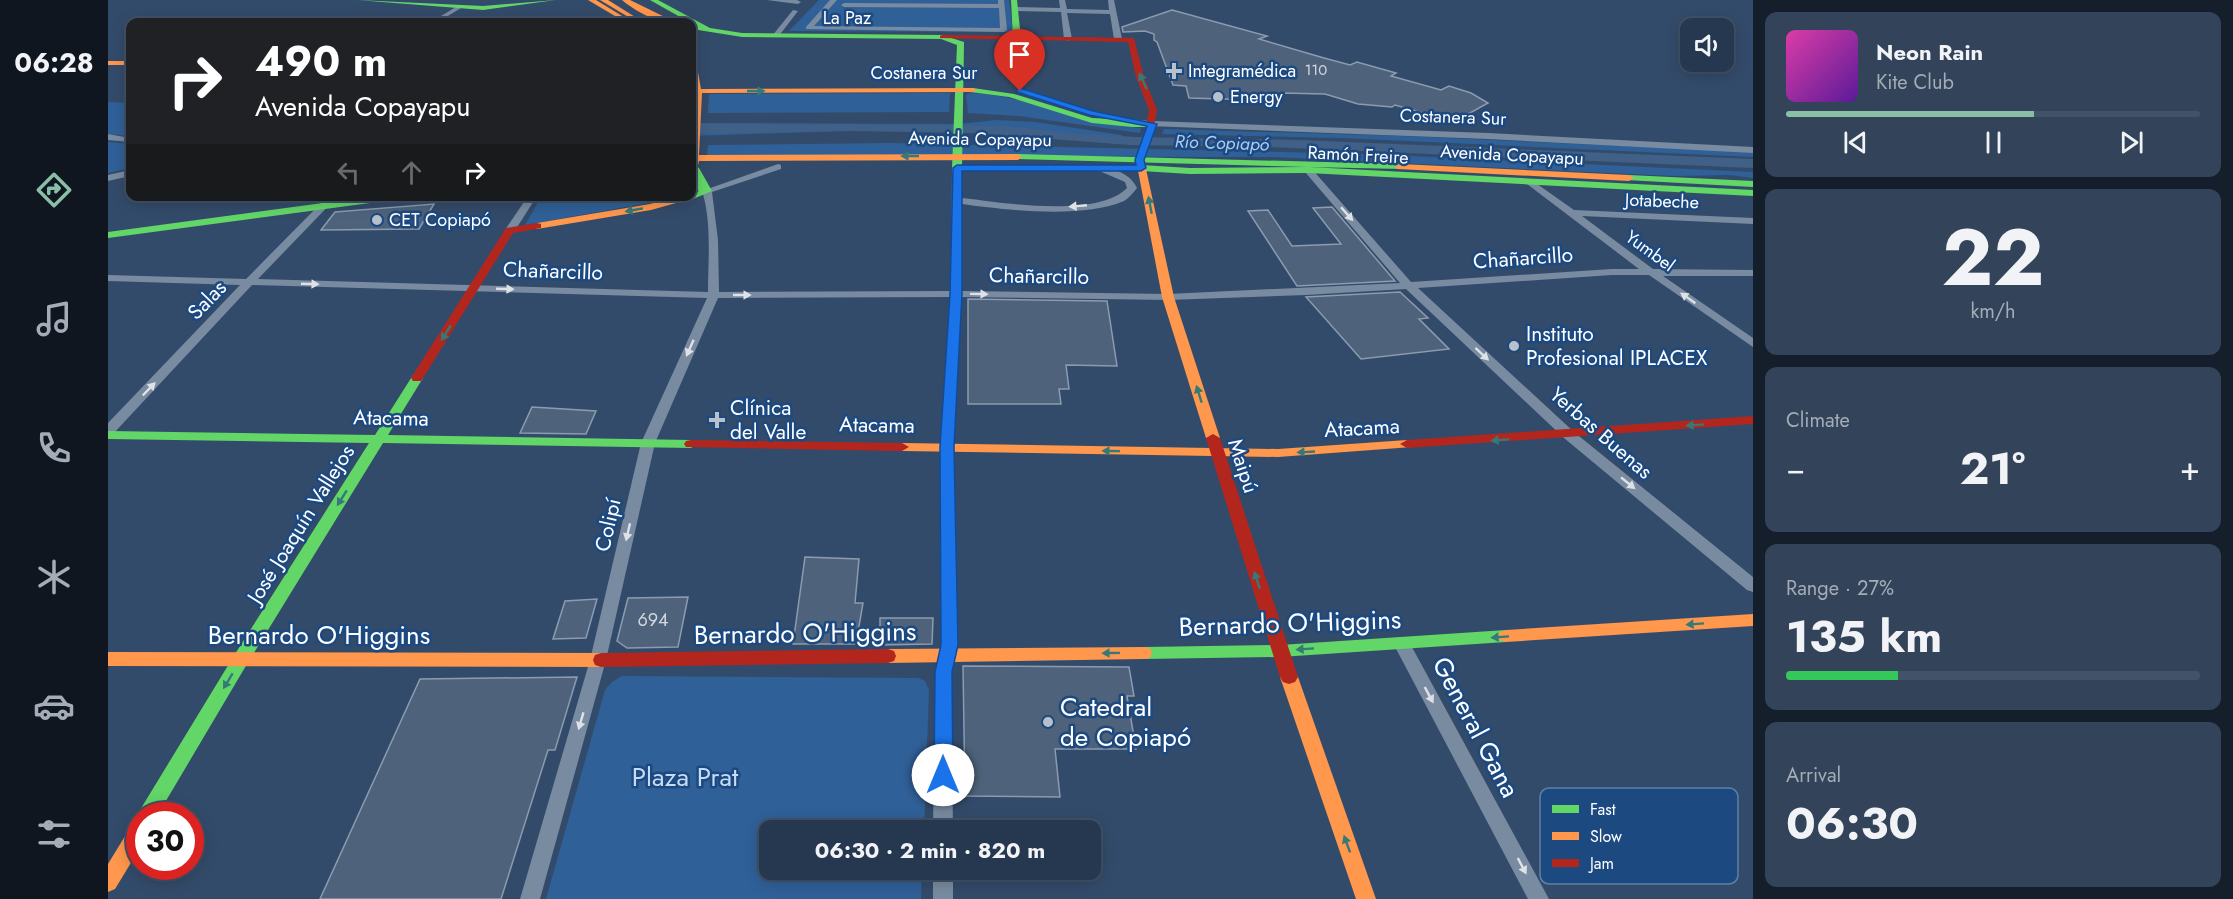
<!DOCTYPE html>
<html lang="en">
<head>
<meta charset="utf-8">
<style>
  body { margin:0; font-family:Jost,sans-serif; background:#32435a; color:#f1f3f6; height:100vh; display:flex; flex-direction:column; font-size:22px; white-space:nowrap }
  * { box-sizing:border-box; margin:0 }
  p { font-size:20px; color:#a4acb7 }
  .icon { flex:none; width:33px; height:33px; fill:none; stroke:currentColor; stroke-width:2; stroke-linecap:round; stroke-linejoin:round }
  .map { position:relative; flex:1; overflow:hidden }
  .side { display:flex; flex-direction:column; gap:12px; padding:12px; background:#151f2c; width:480px }
  .side>* { flex:none }
  .hud { position:absolute; left:18px; top:18px; width:570px; height:183px; border-radius:12px; box-shadow:0 3px 15px #0003,0 0 0 2px #425267; background:#202124; color:#fff; overflow:hidden }
  .controls { position:absolute; left:1572px; top:18px; display:grid; gap:12px }
  .controls a { display:grid; place-items:center; width:54px; height:54px; border-radius:12px; background:#263850; box-shadow:0 3px 15px #0003,0 0 0 2px #425267; font-size:30px }
  .speed { position:absolute; left:18px; top:802px; display:flex; gap:12px; font-size:30px; font-weight:700; text-align:center }
  .speed>* { display:grid; place-content:center; width:78px; height:78px; border-radius:50%; background:#263850; box-shadow:0 3px 15px #0003,0 0 0 2px #425267; line-height:1 }
  .speed .limit { border:9px solid #d22; background:#fff; color:#111 }
  .pin { position:absolute; display:grid; place-items:center; width:51px; height:51px; color:#fff; margin:-62px -26px; border-radius:50% 50% 50% 0; rotate:-45deg; box-shadow:0 0 6px #0007 }
  .pin .icon { rotate:45deg }
  .me { position:absolute; width:66px; margin:-33px; rotate:0deg; stroke-linejoin:round; filter:drop-shadow(0 0 4px #0008) }
  .turn { display:flex; align-items:center; gap:21px; height:126px; padding:0 30px; font-size:27px }
  .turn .icon { width:78px; height:78px; stroke-width:2.5 }
  .turn b { display:block; font-size:42px; line-height:51px }
  .lanes { display:flex; align-items:center; height:57px; padding:0 30px; background:#0003; justify-content:center; gap:30px; direction:ltr }
  .lanes .off { opacity:.35 }
  .big { font-size:45px; font-weight:700; line-height:1.1 }
  .side .card { flex:1; display:flex; flex-direction:column; justify-content:center; gap:9px; min-width:0; padding:0 21px; border-radius:12px; background:#32435a }
  .side .dial { align-items:center; gap:0 }
  .dial b { font-size:78px; line-height:1 }
  .song { display:flex; align-items:center; gap:18px }
  .cover { width:72px; height:72px; border-radius:9px; background:linear-gradient(135deg,hsl(320 70% 55%),hsl(270 70% 35%)) }
  .played { height:6px; border-radius:3px; background:linear-gradient(90deg,#8abfa5 60%,#425267 60%) }
  .keys { display:flex; justify-content:space-around; direction:ltr }
  .heat { display:flex; justify-content:space-between; align-items:center; font-size:33px; direction:ltr }
  .charge { height:9px; border-radius:4px; background:linear-gradient(90deg,#34c759 27%,#425267 0) }
  .trip { position:absolute; left:651px; top:820px; width:342px; height:60px; border-radius:12px; background:#263850; box-shadow:0 3px 15px #0003,0 0 0 2px #425267; font-weight:700; line-height:60px; text-align:center }
  main { display:flex; flex:1; min-height:0 }
  .tabs { display:flex; flex-direction:column; width:108px; justify-content:space-around; align-items:center; background:#0f1620; color:#a4acb7 }
  .tabs .icon { width:42px; height:42px }
  .tabs .selected { color:#8abfa5 }
  .tabs b { font-size:27px; color:#f1f3f6 }
  .map>svg:first-child { display:block }
</style>
</head>
<body>
<main>
<nav class="tabs">
<b>06:28</b>
<svg class="icon selected" aria-label="directions" viewBox="0 0 24 24"><path d="M12 3l9 9-9 9-9-9zM9 14v-3h6M13 9l2 2-2 2"/></svg>
<svg class="icon" aria-label="music" viewBox="0 0 24 24"><path d="M9 18V5l10-2v13"/><circle cx="6" cy="18" r="3"/><circle cx="16" cy="16" r="3"/></svg>
<svg class="icon" aria-label="phone" viewBox="0 0 24 24"><path d="M5 4h4l2 5-3 2q2 4 5 5l2-3 5 2v4C11 20 4 13 5 4z"/></svg>
<svg class="icon" aria-label="climate" viewBox="0 0 24 24"><path d="M12 3v18M4 7l16 10M4 17L20 7"/></svg>
<svg class="icon" aria-label="car" viewBox="0 0 24 24"><path d="M5 17H2v-5l4-1 3-4h7l3 4 3 1v5h-3M9 17h6M6 11h13"/><circle cx="7" cy="17" r="2"/><circle cx="17" cy="17" r="2"/></svg>
<svg class="icon" aria-label="filters" viewBox="0 0 24 24"><path d="M4 7h16M4 17h16"/><circle cx="9" cy="7" r="2"/><circle cx="15" cy="17" r="2"/></svg>
</nav>
<div class="map">
<svg width="1645" height="899" viewBox="0 0 1645 899">
  <rect width="100%" height="100%" fill="#334b6a"/>
  <g fill="#306098">
    <polygon points="711,0 901,0 905,32 681,31"/>
    <polygon points="842,93 841,112 600,113 601,94 604,94"/>
    <path d="M861,93C919,95 974,123 1033,128L1032,133L911,116L860,113L858,95Z"/>
    <polygon points="0,102 22,103 22,136 0,134"/>
    <polygon points="888,120 927,122 1014,135 1011,144 895,131 762,130 584,136 584,123 852,124"/>
    <polygon points="1056,129 1295,136 1645,152 1645,157 1234,138 1054,134"/>
    <polygon points="0,142 22,144 22,168 0,173"/>
    <polygon points="782,143 1259,154 1645,172 1645,178 1622,175 1566,176 1164,157 599,156 600,145"/>
    <polygon points="433,197 573,197 417,225"/>
    <polygon points="514,676 810,678 817,681 821,690 816,831 662,831 662,870 814,870 813,899 438,899 497,690 504,682"/>
  </g>
  <polygon fill="#406088" points="584,123 898,126 964,133 1027,137 1192,140 1645,159 1645,168 1161,147 1022,145 864,133 742,131 584,134"/>
  <g fill="#4e637b" stroke="#8c9baf" stroke-width="1.5">
    <polygon points="1064,10 1159,36 1151,39 1216,58 1242,65 1249,62 1288,73 1283,76 1333,90 1341,86 1363,93 1380,103 1346,122 1287,105 1284,107 1250,104 1217,94 1174,93 1163,98 1146,97 1147,100 1081,98 1078,86 1065,85 1049,42 1046,40 1046,34 1037,31 1015,32 1014,27"/>
    <polygon points="326,204 311,229 213,230 227,212"/>
    <polygon points="1224,207 1287,281 1189,286 1140,211 1160,210 1184,246 1233,244 1205,208"/>
    <polygon points="1292,292 1320,318 1311,319 1341,349 1253,359 1198,297"/>
    <polygon points="860,299 999,301 1009,366 958,365 961,389 951,389 953,404 860,404"/>
    <polygon points="424,407 488,411 478,434 412,433"/>
    <polygon points="697,557 751,559 747,603 755,603 748,644 685,644"/>
    <polygon points="580,597 570,647 519,648 509,641 520,598"/>
    <polygon points="489,599 478,638 445,639 457,601"/>
    <polygon points="772,618 825,618 824,644 772,645"/>
    <polygon points="855,666 1021,667 1026,696 1019,696 1028,749 947,749 952,797 857,796"/>
    <polygon points="469,677 447,750 440,750 393,899 212,899 312,679"/>
  </g>
  <g fill="none" stroke-linecap="round" stroke-linejoin="round">
    <g fill="#798ba0" fill-rule="evenodd">
      <polygon points="659,0 689,0 693,2 690,4"/>
      <polygon points="722,0 729,0 706,26 892,28 891,8 736,7 733,5 736,3 890,4 890,0 896,0 899,30 896,32 698,29 698,27"/>
      <polygon points="951,0 957,0 959,9 1001,10 1000,0 1006,0 1014,39 1010,41 1006,39 1002,14 959,13 964,39 960,41 956,39 953,12 907,11 904,9 907,7 952,8"/>
      <polygon points="348,7 353,8 330,22 323,22"/>
      <polygon points="685,10 690,11 670,37 666,37 664,36"/>
      <polygon points="1044,121 1380,133 1645,147 1645,153 1380,139 1041,126 1040,124"/>
      <polygon points="0,134 22,138 22,142 0,140"/>
      <path d="M670,164L673,165V169L604,192L610,240L611,292L843,291L844,168L849,165L854,168V198L863,199C902,204 991,217 1019,188L1017,182L989,170L987,168L992,165C1007,170 1022,173 1029,188C1025,193 1021,198 1016,201C975,219 897,210 854,204V291L1060,294L1292,283L1197,172L1195,170L1200,167L1203,168L1303,282L1504,269H1531L1419,184L1417,182L1422,179L1466,210L1645,218V224L1474,216L1545,269L1645,270V276H1555L1645,338V347L1541,275H1504L1310,288L1466,432L1645,577V592L1639,590L1456,438L1298,289L1198,295L1060,300L853,297L846,447L849,645L843,672L845,831H825L827,672L833,645L832,447L842,297L610,298L547,443L498,660L432,899H412L482,660L533,443L599,298L144,285L5,434L0,435V423L132,285L0,281V275L138,279L220,196H230L150,279L600,292C600,260 604,222 594,191Z"/>
      <polygon points="22,170 22,176 0,181 0,175"/>
      <polygon points="420,196 429,196 406,232 398,232 397,230"/>
      <polygon points="1293,637 1299,638 1441,899 1420,899 1285,643 1287,638"/>
      <rect x="825" y="870" width="20" height="29"/>
    </g>
    <g fill="#63d668" fill-rule="evenodd">
      <polygon points="249,0 375,6 448,0 375,10"/>
      <polygon points="542,0 550,0 602,28 634,33 834,35 856,42 854,168 849,171 844,168 849,45 833,39 634,37 584,29 584,25 588,26"/>
      <polygon points="903,0 909,0 913,39 909,41 905,39"/>
      <polygon points="865,88 906,94 984,118 1044,121 1048,124 1044,127 1024,127 984,123 901,97 862,92 861,90"/>
      <polygon points="910,154 1292,164 1297,167 1295,169 1201,167 1645,190 1645,196 1200,173 1082,174 1033,171 1028,168 1033,165 1082,168 1199,167 907,159 907,155"/>
      <polygon points="586,165 591,168 604,191 585,199 581,196 591,191 584,187 584,181 590,183 584,172 584,166"/>
      <polygon points="1521,175 1645,181 1645,187 1518,180 1518,176"/>
      <polygon points="267,196 296,196 292,199 0,238 0,232"/>
      <polygon points="309,374 315,378 280,435 583,440 590,444 583,448 275,443 139,664 49,816 32,816 32,821 29,816 32,810 127,654 261,443 0,439 0,431 267,435 305,375"/>
      <polygon points="1398,630 1404,632 1406,636 1404,640 1398,642 1172,657 1036,659 1030,658 1028,653 1030,648 1036,647 1172,645"/>
    </g>
    <g fill="#ff974d" fill-rule="evenodd">
      <polygon points="480,0 488,0 524,22 517,22"/>
      <polygon points="492,0 500,0 532,20 527,21"/>
      <path d="M514,0H522L567,22C550,24 527,11 514,0Z"/>
      <polygon points="584,59 588,61 593,89 865,88 869,90 865,92 594,93 591,155 910,154 914,157 910,160 591,161 589,170 584,170 586,93 584,93 584,89 586,89"/>
      <rect x="0" y="61" width="22" height="4"/>
      <polygon points="1040,133 1044,136 1036,160 1066,297 1112,438 1105,442 1098,438 1054,297 1028,160 1036,136"/>
      <polygon points="1292,164 1521,175 1526,178 1521,181 1289,169 1287,167"/>
      <polygon points="584,193 588,196 586,198 543,210 429,229 424,226 429,223 542,204 570,196 584,196"/>
      <polygon points="1299,440 1304,441 1306,444 1304,447 1170,457 794,451 787,447 794,443 1170,449"/>
      <polygon points="1645,614 1645,626 1398,642 1392,640 1390,636 1392,632 1398,630"/>
      <polygon points="1036,647 1042,648 1044,653 1042,658 1036,659 780,663 774,661 772,656 774,651 780,649"/>
      <polygon points="0,652 493,653 499,655 501,660 499,665 493,667 0,666"/>
      <polygon points="1181,670 1187,672 1190,677 1268,899 1248,899 1172,677 1175,672"/>
      <polygon points="32,820 32,848 7,889 0,892 0,864 25,823"/>
    </g>
    <g fill="#b3261e" fill-rule="evenodd">
      <polygon points="834,35 1026,38 1036,77 1049,110 1044,136 1040,139 1036,136 1041,110 1028,77 1020,42 832,38 832,36"/>
      <polygon points="429,223 433,224 433,228 405,233 315,378 313,381 305,381 303,378 398,228"/>
      <polygon points="1645,416 1645,424 1299,448 1292,444 1299,440"/>
      <polygon points="1105,434 1112,438 1190,677 1187,682 1181,684 1175,682 1172,677 1098,438"/>
      <polygon points="583,440 794,443 801,447 794,451 578,447 576,444 578,441"/>
      <polygon points="780,649 786,651 788,656 786,661 780,663 493,667 487,665 485,660 487,655 493,653"/>
    </g>
  </g>
  <defs><path id="oneway-solid" d="M-6-.8H1V-3.2L6.5 0L1 3.2V.8H-6Z" transform="scale(1.5)"/></defs>
  <g fill="#357a78">
    <use href="#oneway-solid" transform="translate(1035 81) rotate(-115)"/>
    <use href="#oneway-solid" transform="translate(648 91)"/>
    <use href="#oneway-solid" transform="translate(802 156) rotate(-180)"/>
    <use href="#oneway-solid" transform="translate(1042 205) rotate(-101)"/>
    <use href="#oneway-solid" transform="translate(526 210) rotate(170)"/>
    <use href="#oneway-solid" transform="translate(338 333) rotate(122)"/>
    <use href="#oneway-solid" transform="translate(1091 394) rotate(-107)"/>
    <use href="#oneway-solid" transform="translate(1587 425) rotate(176)"/>
    <use href="#oneway-solid" transform="translate(1392 440) rotate(176)"/>
    <use href="#oneway-solid" transform="translate(1003 451) rotate(-179)"/>
    <use href="#oneway-solid" transform="translate(1198 452) rotate(177)"/>
    <use href="#oneway-solid" transform="translate(234 498) rotate(122)"/>
    <use href="#oneway-solid" transform="translate(1149 580) rotate(-108)"/>
    <use href="#oneway-solid" transform="translate(1587 624) rotate(176)"/>
    <use href="#oneway-solid" transform="translate(1392 637) rotate(176)"/>
    <use href="#oneway-solid" transform="translate(1197 649) rotate(176)"/>
    <use href="#oneway-solid" transform="translate(1003 653) rotate(179)"/>
    <use href="#oneway-solid" transform="translate(120 681) rotate(121)"/>
    <use href="#oneway-solid" transform="translate(1239 844) rotate(-110)"/>
  </g>
  <g fill="#dee2e7">
    <use href="#oneway-solid" transform="translate(970 206) rotate(175)"/>
    <use href="#oneway-solid" transform="translate(1239 214) rotate(49)"/>
    <use href="#oneway-solid" transform="translate(202 284) rotate(2)"/>
    <use href="#oneway-solid" transform="translate(397 289) rotate(2)"/>
    <use href="#oneway-solid" transform="translate(871 294) rotate(1)"/>
    <use href="#oneway-solid" transform="translate(634 295)"/>
    <use href="#oneway-solid" transform="translate(1580 298) rotate(-145)"/>
    <use href="#oneway-solid" transform="translate(582 348) rotate(114)"/>
    <use href="#oneway-solid" transform="translate(1374 354) rotate(43)"/>
    <use href="#oneway-solid" transform="translate(41 389) rotate(-46)"/>
    <use href="#oneway-solid" transform="translate(1520 483) rotate(39)"/>
    <use href="#oneway-solid" transform="translate(520 532) rotate(103)"/>
    <use href="#oneway-solid" transform="translate(1321 695) rotate(62)"/>
    <use href="#oneway-solid" transform="translate(473 721) rotate(106)"/>
    <use href="#oneway-solid" transform="translate(1414 866) rotate(62)"/>
  </g>
  <polygon fill="#1a73e8" stroke="#114b97" stroke-width="1.5" points="912,88 985,111 1049,124 1036,160 1038,168 1033,171 854,171 854,294 846,447 850,645 844,672 845,775 842,781 835,783 829,781 826,775 827,672 833,645 832,447 842,294 845,168 849,165 1028,165 1027,160 1039,126 981,115 909,92 908,91"/>
  <g fill="#b8c0cb" stroke="#1c4980" stroke-width="2">
    <path d="M1063 62h6v6h6v6h-6v6h-6v-6h-6v-6h6z"/>
    <circle cx="1110" cy="97" r="6"/>
    <circle cx="269" cy="220" r="6"/>
    <circle cx="1406" cy="346" r="6"/>
    <path d="M606 411h6v6h6v6h-6v6h-6v-6h-6v-6h6z"/>
    <circle cx="940" cy="722" r="6"/>
  </g>
  <g text-anchor="middle" dominant-baseline="central" stroke-width="5" stroke-linejoin="round" paint-order="stroke">
    <g font-size="15" fill="#d3d8de">
      <text x="1208" y="70">110</text>
    </g>
    <g font-size="18" fill="#fff" stroke="#1c4980">
      <text x="739" y="18">La Paz</text>
      <text x="816" y="73">Costanera Sur</text>
      <text transform="translate(1345 117) rotate(2)">Costanera Sur</text>
      <text transform="translate(872 139) rotate(1)">Avenida Copayapu</text>
      <text transform="translate(1250 155) rotate(3)">Ramón Freire</text>
      <text transform="translate(1404 155) rotate(3)">Avenida Copayapu</text>
      <text transform="translate(1554 201) rotate(2)">Jotabeche</text>
      <text transform="translate(1542 251) rotate(36)">Yumbel</text>
    </g>
    <g font-size="18" fill="#fff" stroke="#1c4980" text-anchor="start">
      <text x="1080" y="71">Integramédica</text>
      <text x="1122" y="97">Energy</text>
      <text x="281" y="220">CET Copiapó</text>
    </g>
    <g font-size="18" font-style="italic" fill="#acccf1" stroke="#1c4980">
      <text transform="translate(1114 143) rotate(2)">Río Copiapó</text>
    </g>
    <g font-size="18" fill="#d3d8de">
      <text x="545" y="620">694</text>
    </g>
    <g font-size="21" fill="#fff" stroke="#1c4980">
      <text transform="translate(1415 258) rotate(-4)">Chañarcillo</text>
      <text transform="translate(445 271) rotate(2)">Chañarcillo</text>
      <text transform="translate(931 276) rotate(1)">Chañarcillo</text>
      <text transform="translate(99 300) rotate(-46)">Salas</text>
      <text transform="translate(283 418) rotate(1)">Atacama</text>
      <text transform="translate(769 425) rotate(1)">Atacama</text>
      <text transform="translate(1254 428) rotate(-3)">Atacama</text>
      <text transform="translate(1493 433) rotate(41)">Yerbas Buenas</text>
      <text transform="translate(1135 466) rotate(72)">Maipú</text>
      <text transform="translate(193 524) rotate(-58)">José Joaquín Vallejos</text>
      <text transform="translate(500 525) rotate(-77)">Colipí</text>
    </g>
    <g font-size="21" fill="#fff" stroke="#1c4980" text-anchor="start">
      <text x="1418" y="334">Instituto<tspan x="1418" dy="24">Profesional IPLACEX</tspan></text>
      <text x="622" y="408">Clínica<tspan x="622" dy="24">del Valle</tspan></text>
    </g>
    <g font-size="26" fill="#fff" stroke="#1c4980">
      <text transform="translate(1182 623) rotate(-2)">Bernardo O'Higgins</text>
      <text transform="translate(697 633) rotate(-1)">Bernardo O'Higgins</text>
      <text x="211" y="635">Bernardo O'Higgins</text>
      <text transform="translate(1368 727) rotate(62)">General Gana</text>
    </g>
    <g font-size="26" fill="#fff" stroke="#1c4980" text-anchor="start">
      <text x="952" y="707">Catedral<tspan x="952" dy="30">de Copiapó</tspan></text>
    </g>
    <g font-size="26" fill="#c5dcf7" stroke="#1c4980">
      <text x="577" y="777">Plaza Prat</text>
    </g>
  </g>
  <rect x="1432" y="788" width="198" height="96" rx="9" fill="#1c4980" stroke="#6080a6" stroke-width="1.5"/>
  <rect x="1444" y="805" width="27" height="8" fill="#63d668"/>
  <rect x="1444" y="832" width="27" height="8" fill="#ff974d"/>
  <rect x="1444" y="859" width="27" height="8" fill="#b3261e"/>
  <g font-size="16" fill="#fff">
    <text x="1482" y="815">Fast</text>
    <text x="1482" y="842">Slow</text>
    <text x="1482" y="869">Jam</text>
  </g>
</svg>
<div class="controls">
<a><svg class="icon" aria-label="sound" viewBox="0 0 24 24"><path d="M4 9h4l5-4v14l-5-4H4zM17 9q2 3 0 6"/></svg></a>
</div>
<div class="speed"><div class="limit">30</div></div>
<div class="pin" style="left:912px;top:91px;background:#d93025"><svg class="icon" aria-label="arrive" viewBox="0 0 24 24"><path d="M6 21V4h12l-3 4 3 4H6"/></svg></div>
<svg class="me" style="left:835px;top:775px" viewBox="-20 -20 40 40"><circle r="19" fill="#fff"/><path d="M0-13L10 11 0 6-10 11z" fill="#1a73e8"/></svg>
<div class="trip">06:30 · 2 min · 820 m</div>
<div class="hud">
<div class="turn"><svg class="icon" aria-label="right" viewBox="0 0 24 24"><path d="M7 20v-9h11M14 6l5 5-5 5"/></svg><div><b>490 m</b>Avenida Copayapu</div></div>
<div class="lanes"><svg class="icon off" aria-label="left" viewBox="0 0 24 24"><path d="M17 20v-9H6M10 6l-5 5 5 5"/></svg><svg class="icon off" aria-label="ahead" viewBox="0 0 24 24"><path d="M12 20V5M6 11l6-6 6 6"/></svg><svg class="icon" aria-label="right" viewBox="0 0 24 24"><path d="M7 20v-9h11M14 6l5 5-5 5"/></svg></div>
</div>
</div>
<section class="side">
<div class="card">
<div class="song"><i class="cover"></i><div><b>Neon Rain</b><p>Kite Club</p></div></div>
<div class="played"></div>
<div class="keys"><svg class="icon" aria-label="previous" viewBox="0 0 24 24"><path d="M18 5L8 12l10 7zM5 5v14"/></svg><svg class="icon" aria-label="pause" viewBox="0 0 24 24"><path d="M8 5v14M16 5v14"/></svg><svg class="icon" aria-label="next" viewBox="0 0 24 24"><path d="M6 5l10 7-10 7zM19 5v14"/></svg></div>
</div>
<div class="card dial"><b>22</b><p>km/h</p></div>
<div class="card"><p>Climate</p>
<div class="heat"><a>−</a><b class="big">21°</b><a>+</a></div>
</div>
<div class="card"><p>Range · 27%</p><b class="big">135 km</b><div class="charge"></div></div>
<div class="card"><p>Arrival</p><b class="big">06:30</b></div>
</section>
</main>
</body>
</html>
